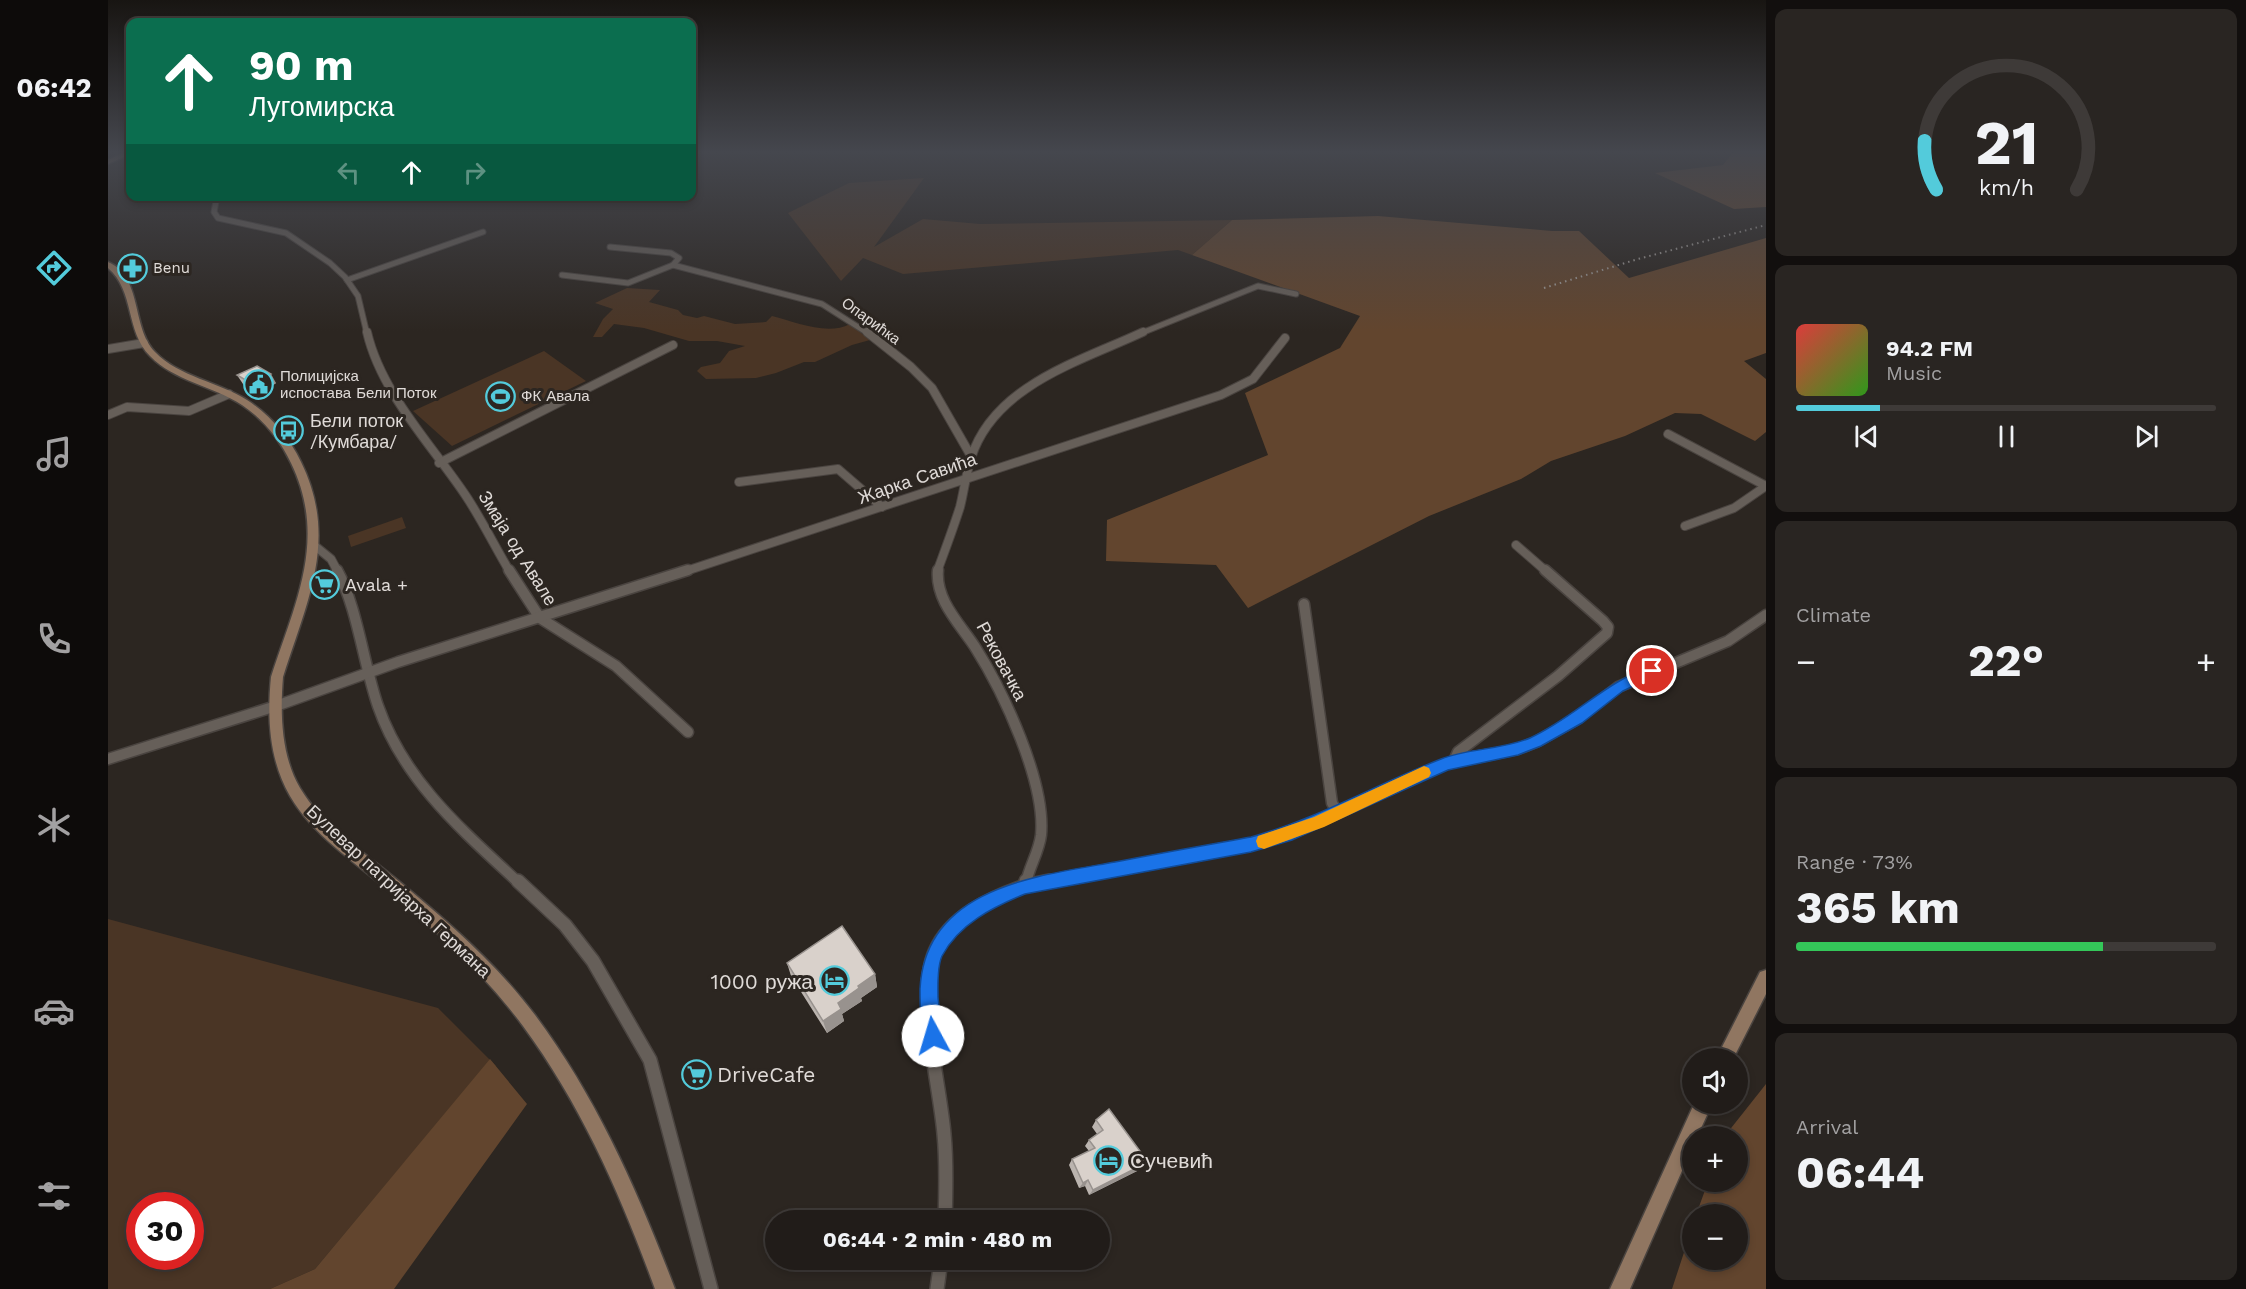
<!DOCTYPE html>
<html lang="en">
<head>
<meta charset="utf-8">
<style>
  body { margin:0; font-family:"Work Sans",sans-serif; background:#292522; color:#f1f3f6; height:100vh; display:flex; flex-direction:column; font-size:22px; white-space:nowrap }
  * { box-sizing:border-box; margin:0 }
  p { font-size:20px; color:#a2a1a2 }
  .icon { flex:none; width:33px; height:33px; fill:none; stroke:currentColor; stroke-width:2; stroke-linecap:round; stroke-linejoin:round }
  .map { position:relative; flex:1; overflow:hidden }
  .drawer { display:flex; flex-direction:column; gap:9px; padding:9px; background:#120f0e; width:480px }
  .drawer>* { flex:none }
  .top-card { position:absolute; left:18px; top:18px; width:570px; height:183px; border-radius:12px; box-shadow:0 3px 9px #0003,0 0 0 2px #3e3a38; background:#0b6e4f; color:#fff; overflow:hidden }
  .fabs { position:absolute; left:1574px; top:1048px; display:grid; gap:12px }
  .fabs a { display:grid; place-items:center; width:66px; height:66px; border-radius:50%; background:#211c19; box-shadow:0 3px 9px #0003,0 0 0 2px #3e3a38; font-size:30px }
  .speed { position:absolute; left:18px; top:1192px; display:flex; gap:12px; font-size:30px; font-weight:700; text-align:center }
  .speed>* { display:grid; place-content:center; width:78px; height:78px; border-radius:50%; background:#211c19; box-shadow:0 3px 9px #0003,0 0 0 2px #3e3a38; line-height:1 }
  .speed .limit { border:9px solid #d22; background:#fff; color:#111 }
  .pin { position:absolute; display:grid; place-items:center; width:51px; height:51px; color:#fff; margin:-26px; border:3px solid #fff; border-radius:50%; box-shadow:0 2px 6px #0007 }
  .me { position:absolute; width:66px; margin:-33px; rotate:354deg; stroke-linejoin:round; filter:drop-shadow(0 0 4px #0008) }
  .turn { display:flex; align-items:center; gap:21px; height:126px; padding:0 24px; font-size:27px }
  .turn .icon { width:78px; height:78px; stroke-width:2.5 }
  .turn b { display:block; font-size:42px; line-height:51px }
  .lanes { display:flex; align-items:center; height:57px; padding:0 24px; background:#0003; justify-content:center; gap:30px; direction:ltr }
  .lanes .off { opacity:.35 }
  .big { font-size:45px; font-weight:700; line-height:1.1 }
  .drawer .widget { flex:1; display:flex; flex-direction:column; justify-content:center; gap:9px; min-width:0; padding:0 21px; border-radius:12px; background:#292522 }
  .drawer .dial { align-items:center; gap:0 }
  .dial svg { height:156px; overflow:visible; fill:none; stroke:#3e3a38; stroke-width:7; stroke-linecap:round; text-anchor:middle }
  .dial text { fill:#f1f3f6; stroke:none }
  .song { display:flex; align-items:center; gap:18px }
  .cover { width:72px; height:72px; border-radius:9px; background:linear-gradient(135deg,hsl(0 70% 55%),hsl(110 70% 35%)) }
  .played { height:6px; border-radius:3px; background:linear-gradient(90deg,#53cbdb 20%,#3e3a38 20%) }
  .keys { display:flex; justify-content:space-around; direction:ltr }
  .heat { display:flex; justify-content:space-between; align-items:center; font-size:33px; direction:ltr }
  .charge { height:9px; border-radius:4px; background:linear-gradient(90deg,#34c759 73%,#3e3a38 0) }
  .trip { position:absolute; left:657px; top:1210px; width:345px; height:60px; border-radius:30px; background:#211c19; box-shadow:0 3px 9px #0003,0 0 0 2px #3e3a38; font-weight:700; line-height:60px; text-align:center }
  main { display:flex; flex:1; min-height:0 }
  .dock { display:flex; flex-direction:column; width:108px; justify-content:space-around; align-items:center; background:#0d0b0a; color:#a2a1a2 }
  .dock .icon { width:42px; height:42px }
  .dock .active { color:#53cbdb }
  .dock b { font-size:27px; color:#f1f3f6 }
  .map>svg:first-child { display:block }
</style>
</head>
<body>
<main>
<nav class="dock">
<b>06:42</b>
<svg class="icon active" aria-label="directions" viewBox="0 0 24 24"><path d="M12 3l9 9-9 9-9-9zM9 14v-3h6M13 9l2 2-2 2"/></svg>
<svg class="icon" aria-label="music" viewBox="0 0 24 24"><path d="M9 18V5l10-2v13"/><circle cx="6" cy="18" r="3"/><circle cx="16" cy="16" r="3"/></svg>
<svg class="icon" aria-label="phone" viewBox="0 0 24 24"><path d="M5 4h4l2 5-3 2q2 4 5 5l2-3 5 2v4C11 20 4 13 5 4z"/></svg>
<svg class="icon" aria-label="climate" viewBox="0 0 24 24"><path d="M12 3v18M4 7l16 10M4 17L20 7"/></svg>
<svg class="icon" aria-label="car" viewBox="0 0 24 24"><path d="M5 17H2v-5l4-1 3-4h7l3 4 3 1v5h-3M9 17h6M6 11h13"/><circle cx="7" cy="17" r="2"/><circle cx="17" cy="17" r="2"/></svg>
<svg class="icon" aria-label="filters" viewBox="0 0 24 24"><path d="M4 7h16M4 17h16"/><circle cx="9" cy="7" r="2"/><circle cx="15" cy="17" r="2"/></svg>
</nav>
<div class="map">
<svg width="1658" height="1289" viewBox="0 0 1658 1289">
  <rect width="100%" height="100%" fill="#2c2621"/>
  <g fill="#4a3525" fill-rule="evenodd">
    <polygon points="816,178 766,247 815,219 872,224 1124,220 1084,255 1070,250 795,274 755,258 733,281 680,213 741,183"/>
    <path d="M519,288L552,290L541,302L570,310L575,315L589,318L596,316L627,324L658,322L664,316C688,322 719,336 742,324L762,340L744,345L707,362H696L668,373L648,378L598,379L589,371L593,367L612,363L621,351L637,346L609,341H581L536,328L506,324L494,337H485L495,319L505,309L487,303Z"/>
    <polygon points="436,351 478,381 344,446 305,411"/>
    <polygon points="294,517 298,528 243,547 240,536"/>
    <path d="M0,919L330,1008L388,1066L294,1165L207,1269L162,1289H0ZM32,1206H82V1257H32Z"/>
  </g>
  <g fill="#62452e">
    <polygon points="1626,151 1658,151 1658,207 1626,209 1547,173 1615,165"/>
    <polygon points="1270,216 1444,231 1471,231 1521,278 1658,238 1658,353 1636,361 1658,379 1658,432 1647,441 1593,414 1567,413 1517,436 1443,461 1413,479 1321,516 1140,608 1108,565 998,561 999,520 1160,455 1137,393 1232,348 1252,316 1084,255 1124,220"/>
    <polygon points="382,1059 419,1104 286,1289 162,1289 207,1269"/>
    <polygon points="1658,1084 1658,1289 1564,1289 1584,1228 1584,1260 1629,1260 1629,1215 1588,1215 1600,1182 1629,1182 1629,1137 1616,1137"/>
  </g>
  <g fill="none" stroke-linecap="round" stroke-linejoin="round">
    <defs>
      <g id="minor-far3">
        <polyline points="109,196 106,212 110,218 178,233 222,263 237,277 250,296 259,334"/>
        <polyline points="565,265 714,304 761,334"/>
        <polyline points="454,275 520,283 565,265 571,258 563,253 502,247"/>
        <polyline points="239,280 375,232"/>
        <polyline points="1031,334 1150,286 1188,294"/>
      </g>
      <g id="minor-far2">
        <path d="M259,332C273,393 324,445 358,496C374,520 387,547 402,572"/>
        <polyline points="759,332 803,367 824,388 863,456"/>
        <polyline points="0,349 36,343"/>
        <polyline points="0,415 19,407 81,411 121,394"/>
        <polyline points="1560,434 1658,486"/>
        <polyline points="331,463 565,345"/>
        <polyline points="631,482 730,469 774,507"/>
        <polyline points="1577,526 1626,508 1658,486"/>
        <polyline points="1408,545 1439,572"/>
        <polyline points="207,546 223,559 230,572"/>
        <polyline points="575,572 1113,395 1145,379 1177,338"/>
        <path d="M829,572C837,550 845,529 852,507C856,491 858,474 863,458C886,385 973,361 1035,332"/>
      </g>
      <g id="minor-far1">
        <path d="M229,570C249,606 256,666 270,706C296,781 355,831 411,883"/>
        <polyline points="401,570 432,618 508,666 580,732"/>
        <path d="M830,570C827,600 852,624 867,647C895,691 938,782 933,835C931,852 921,867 918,883"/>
        <polyline points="1196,604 1224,803 1230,813"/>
        <polyline points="0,759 168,706 290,662 580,570"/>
        <polyline points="1346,761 1350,752 1450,676 1499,633 1500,627 1495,621 1437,570"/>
        <polyline points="933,883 1143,844 1189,831 1337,764 1410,749 1428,742 1469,719 1510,687 1620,641 1658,615"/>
      </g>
      <g id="minor">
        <polyline points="410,881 457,925 485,961 542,1060 603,1289"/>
        <polyline points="917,886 941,881"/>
        <path d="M837,1221C838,1192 839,1163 836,1134C832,1085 808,996 827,952C842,916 883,898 917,886L918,881"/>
        <polyline points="829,1289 833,1260"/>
      </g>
      <g id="secondary">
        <polygon points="19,151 22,151 22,154 0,164 0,160"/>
        <path d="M0,262C35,277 23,327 47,352C71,377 111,382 139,400C162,415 181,437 193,462C231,539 199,601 175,677C172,713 173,756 192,788C214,825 254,851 287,878C337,919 388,963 427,1015C489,1098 530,1192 567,1289H547C513,1196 474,1106 415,1026C376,973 326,929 277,888C244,860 204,834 182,796C161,760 159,717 163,677C187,603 220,539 183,463C172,440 155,419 134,405C105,386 66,381 42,356C17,331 27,291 0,268Z"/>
        <polygon points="1658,970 1658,994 1625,1059 1608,1059 1652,972"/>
        <polygon points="1586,1104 1604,1104 1589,1137 1584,1137 1584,1148 1522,1289 1502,1289"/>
      </g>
    </defs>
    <use href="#minor-far3" stroke="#4a4440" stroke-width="7"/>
    <use href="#minor-far2" stroke="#4a4440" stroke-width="10"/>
    <use href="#minor-far1" stroke="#4a4440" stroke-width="13"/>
    <use href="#minor" stroke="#4a4440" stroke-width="16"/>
    <use href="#secondary" stroke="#4a4440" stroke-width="3"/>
    <use href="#minor-far3" stroke="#665f59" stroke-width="5"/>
    <use href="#minor-far2" stroke="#665f59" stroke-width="8"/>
    <use href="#minor-far1" stroke="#665f59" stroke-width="10"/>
    <use href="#minor" stroke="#665f59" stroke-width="13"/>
    <use href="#secondary" fill="#907661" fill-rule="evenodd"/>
    <polyline stroke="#9e9995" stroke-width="2" stroke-dasharray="1.5 4" stroke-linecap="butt" points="1436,288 1530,259 1658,225"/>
  </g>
  <g fill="#bbb4af">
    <polygon points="129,375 168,383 152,394 135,384"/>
    <polygon points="679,963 767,974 769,987 753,998 754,1001 734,1014 736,1021 719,1033 683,976"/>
    <polygon points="988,1120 1035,1168 981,1195 977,1186 971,1188 961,1165 964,1159 981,1151 977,1146 981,1140 989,1134 984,1127"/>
  </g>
  <g fill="#98928e">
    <polygon points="163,374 168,383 152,394 146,385"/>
    <polygon points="767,974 769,987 753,998 754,1001 734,1014 736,1021 719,1033 715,1021 730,1003 750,986"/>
    <polygon points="1040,1162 1035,1168 981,1195 985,1190"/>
    <polygon points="980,1180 977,1186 971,1188 975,1183"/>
  </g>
  <g fill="#d9d1cb" stroke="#98928e" stroke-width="1.5">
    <polygon points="149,366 163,374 146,385 129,375"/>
    <polygon points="734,926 767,974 750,986 751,988 730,1003 733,1009 715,1021 679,963"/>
    <polygon points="1001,1109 1040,1162 985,1190 980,1180 975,1183 964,1159 987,1148 981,1140 995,1130 988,1120"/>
  </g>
  <linearGradient id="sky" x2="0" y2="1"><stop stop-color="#181512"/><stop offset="0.46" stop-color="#45474e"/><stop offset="1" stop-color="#45474e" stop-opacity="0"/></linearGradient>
  <rect width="1658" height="331" fill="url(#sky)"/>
  <path fill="#1a73e8" stroke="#114b97" stroke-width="1.5" d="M1544,666L1549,667V675L1515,691L1474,723L1433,746L1410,755L1340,770L1184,840L1143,852L917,894C885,907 851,924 834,956C829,967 830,985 830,997C831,1012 838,1029 832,1043L825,1046L819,1043C812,1027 812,1005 812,989C817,887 929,876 1007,862C1052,853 1098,845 1143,837C1209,819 1269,784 1333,759C1361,748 1394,750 1422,738C1466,718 1498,681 1544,666Z"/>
  <polygon fill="#f59e0b" points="1316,766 1321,768 1323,773 1321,777 1216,827 1156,849 1150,847 1148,841 1150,836 1206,817"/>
  <defs>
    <symbol id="pharmacy-ring" viewBox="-11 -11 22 22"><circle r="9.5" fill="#2c2621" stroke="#53cbdb" stroke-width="1.5"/><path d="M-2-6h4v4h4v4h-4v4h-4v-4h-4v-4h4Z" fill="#53cbdb"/></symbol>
    <symbol id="civic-ring" viewBox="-11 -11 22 22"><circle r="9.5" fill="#2c2621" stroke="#53cbdb" stroke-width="1.5"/><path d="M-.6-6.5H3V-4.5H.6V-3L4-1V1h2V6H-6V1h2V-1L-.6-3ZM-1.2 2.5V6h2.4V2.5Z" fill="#53cbdb"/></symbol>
    <symbol id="stadium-ring" viewBox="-11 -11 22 22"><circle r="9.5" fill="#2c2621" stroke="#53cbdb" stroke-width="1.5"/><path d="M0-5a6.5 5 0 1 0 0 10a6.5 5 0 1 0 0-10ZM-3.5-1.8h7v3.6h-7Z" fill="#53cbdb"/></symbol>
    <symbol id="bus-ring" viewBox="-11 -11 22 22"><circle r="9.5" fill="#2c2621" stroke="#53cbdb" stroke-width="1.5"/><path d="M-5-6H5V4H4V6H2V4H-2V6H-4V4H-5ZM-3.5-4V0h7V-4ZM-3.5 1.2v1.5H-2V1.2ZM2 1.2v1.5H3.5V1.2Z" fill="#53cbdb"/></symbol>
    <symbol id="supermarket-ring" viewBox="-11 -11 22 22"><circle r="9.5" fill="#2c2621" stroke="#53cbdb" stroke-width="1.5"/><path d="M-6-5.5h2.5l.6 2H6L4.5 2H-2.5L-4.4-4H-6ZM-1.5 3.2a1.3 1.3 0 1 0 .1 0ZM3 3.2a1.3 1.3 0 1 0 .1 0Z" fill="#53cbdb"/></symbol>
    <symbol id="hotel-ring" viewBox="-11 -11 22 22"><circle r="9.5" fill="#2c2621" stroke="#53cbdb" stroke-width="1.5"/><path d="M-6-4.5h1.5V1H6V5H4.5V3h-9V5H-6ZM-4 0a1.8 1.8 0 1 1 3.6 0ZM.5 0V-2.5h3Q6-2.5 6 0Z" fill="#53cbdb"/></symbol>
  </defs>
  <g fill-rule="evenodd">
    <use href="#pharmacy-ring" x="8" y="252" width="33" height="33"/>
    <use href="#civic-ring" x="134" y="368" width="33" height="33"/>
    <use href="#stadium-ring" x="376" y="380" width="33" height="33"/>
    <use href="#bus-ring" x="164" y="414" width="33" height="33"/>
    <use href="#supermarket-ring" x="200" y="568" width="33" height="33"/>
    <use href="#hotel-ring" x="710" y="964" width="33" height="33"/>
    <use href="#supermarket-ring" x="572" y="1058" width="33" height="33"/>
    <use href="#hotel-ring" x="984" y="1144" width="33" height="33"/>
  </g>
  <g text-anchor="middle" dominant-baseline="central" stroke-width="6" stroke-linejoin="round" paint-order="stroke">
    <g font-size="15" fill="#e0dbd8" stroke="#2c2621" text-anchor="start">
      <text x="45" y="268">Benu</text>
      <text x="172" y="376">Полицијска<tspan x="172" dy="17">испостава Бели Поток</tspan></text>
      <text x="413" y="396">ФК Авала</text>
    </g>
    <g font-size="15" fill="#e0dbd8" stroke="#2c2621">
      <text transform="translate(763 321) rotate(36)">Опарићка</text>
    </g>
    <g font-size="18" fill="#e0dbd8" stroke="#2c2621" text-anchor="start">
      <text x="202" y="420">Бели поток<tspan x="202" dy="21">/Кумбара/</tspan></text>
      <text x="237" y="584">Avala +</text>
    </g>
    <g font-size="18" fill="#e0dbd8" stroke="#2c2621">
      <text transform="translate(809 478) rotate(-19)">Жарка Савића</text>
      <text transform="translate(410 548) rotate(58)">Змаја од Авале</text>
      <text transform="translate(894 661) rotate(62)">Рековачка</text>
      <text transform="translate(291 891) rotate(43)">Булевар патријарха Германа</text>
    </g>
    <g font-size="21" fill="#e0dbd8" stroke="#2c2621" text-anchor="start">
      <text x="705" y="981" text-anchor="end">1000 ружа</text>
      <text x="609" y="1074">DriveCafe</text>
      <text x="1022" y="1160">Сучевић</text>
    </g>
  </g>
</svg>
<div class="fabs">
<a><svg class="icon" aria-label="sound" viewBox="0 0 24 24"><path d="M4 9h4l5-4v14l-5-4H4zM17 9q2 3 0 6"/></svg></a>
<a>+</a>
<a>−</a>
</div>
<div class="speed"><div class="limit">30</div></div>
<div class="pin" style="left:1544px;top:671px;background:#d93025"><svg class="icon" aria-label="arrive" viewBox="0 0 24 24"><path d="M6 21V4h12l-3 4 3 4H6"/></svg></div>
<svg class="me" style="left:825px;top:1036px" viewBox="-20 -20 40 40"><circle r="19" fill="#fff"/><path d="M0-13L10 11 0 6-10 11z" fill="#1a73e8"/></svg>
<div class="trip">06:44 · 2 min · 480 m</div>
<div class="top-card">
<div class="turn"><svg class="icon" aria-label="ahead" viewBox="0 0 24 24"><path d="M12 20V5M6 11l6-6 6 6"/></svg><div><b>90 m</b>Лугомирска</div></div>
<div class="lanes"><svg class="icon off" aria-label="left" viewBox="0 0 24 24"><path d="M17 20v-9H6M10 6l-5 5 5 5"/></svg><svg class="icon" aria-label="ahead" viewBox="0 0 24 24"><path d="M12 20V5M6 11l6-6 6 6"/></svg><svg class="icon off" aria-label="right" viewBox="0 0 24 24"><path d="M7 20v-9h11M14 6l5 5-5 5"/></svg></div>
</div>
</div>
<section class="drawer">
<div class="widget dial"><svg viewBox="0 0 100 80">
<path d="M14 69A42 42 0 1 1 86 69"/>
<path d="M14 69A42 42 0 0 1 8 44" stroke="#53cbdb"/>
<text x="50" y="56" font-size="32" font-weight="700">21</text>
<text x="50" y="72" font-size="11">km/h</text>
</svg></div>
<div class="widget">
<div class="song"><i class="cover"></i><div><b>94.2 FM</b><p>Music</p></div></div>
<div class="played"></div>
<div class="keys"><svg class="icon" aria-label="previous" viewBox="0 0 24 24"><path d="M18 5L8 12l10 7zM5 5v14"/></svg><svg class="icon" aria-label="pause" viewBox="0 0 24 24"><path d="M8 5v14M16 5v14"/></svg><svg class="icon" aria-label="next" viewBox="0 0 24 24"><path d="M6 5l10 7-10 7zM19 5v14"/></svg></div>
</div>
<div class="widget"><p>Climate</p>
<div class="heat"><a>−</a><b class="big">22°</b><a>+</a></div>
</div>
<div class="widget"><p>Range · 73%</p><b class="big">365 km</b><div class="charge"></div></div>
<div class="widget"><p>Arrival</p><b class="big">06:44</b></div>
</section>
</main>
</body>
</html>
